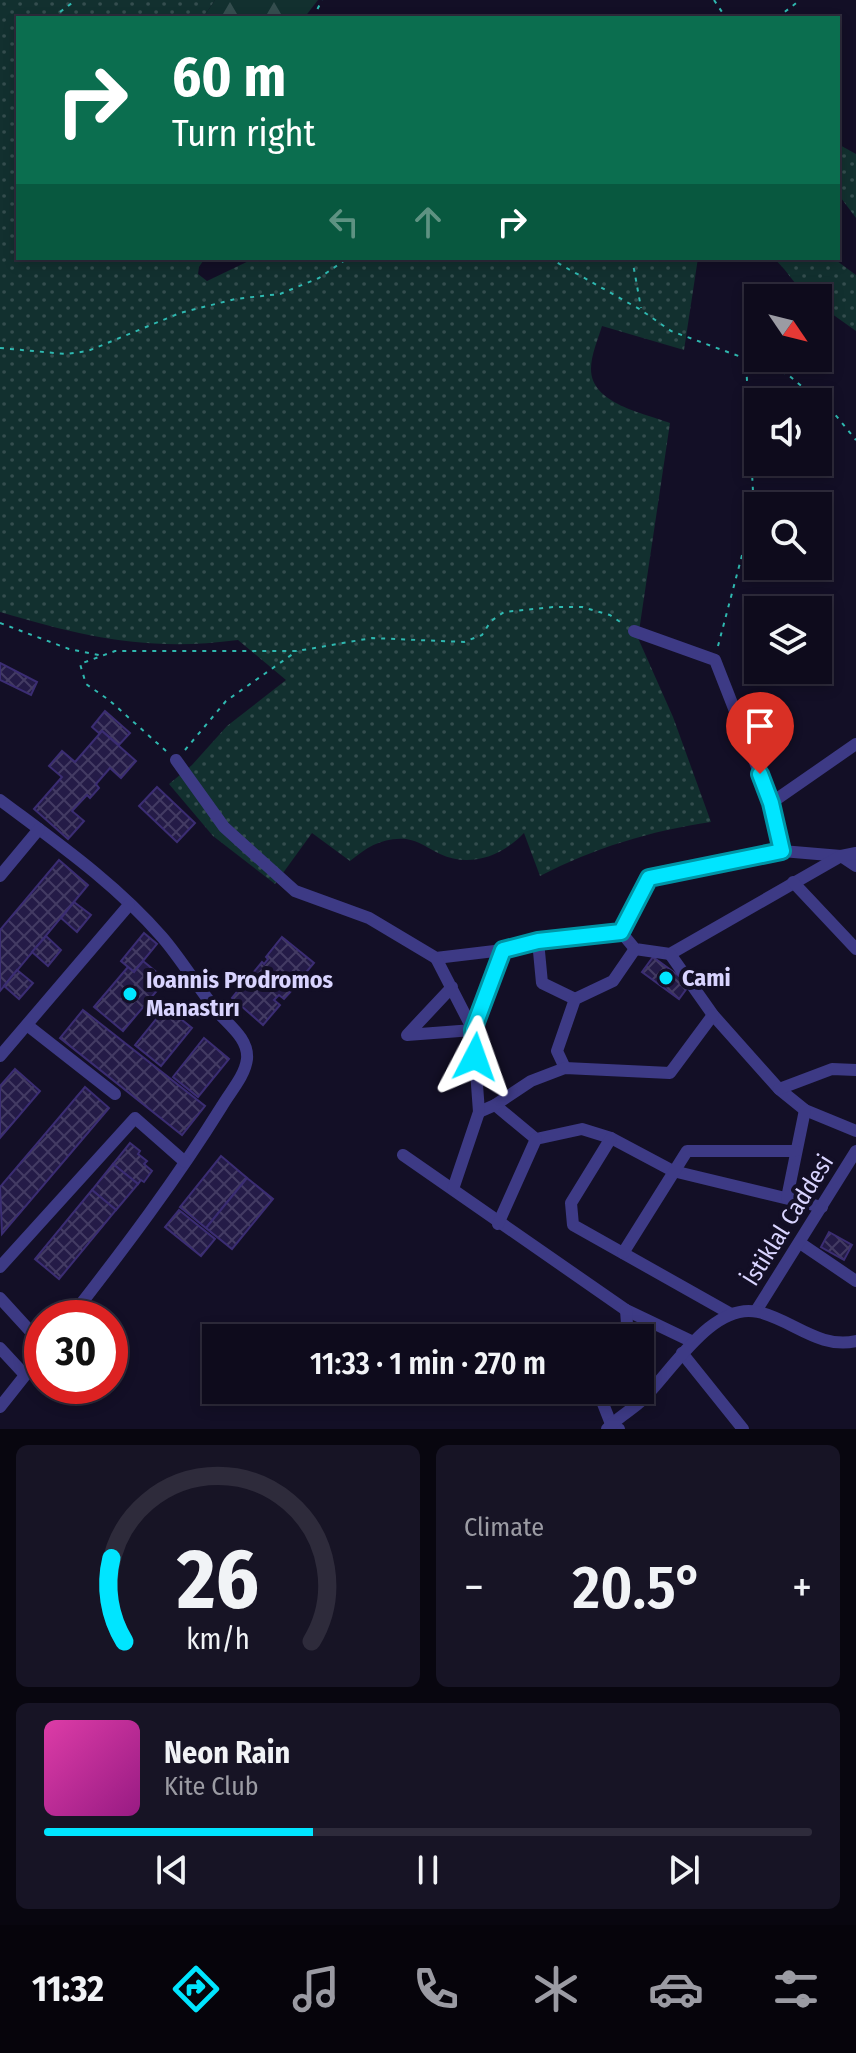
<!DOCTYPE html>
<html lang="en">
<head>
<meta charset="utf-8">
<style>
  body { margin:0; font-family:"Fira Sans Condensed",sans-serif; background:#171425; color:#f1f3f6; height:100vh; display:flex; flex-direction:column; font-size:30px; white-space:nowrap }
  * { box-sizing:border-box; margin:0 }
  p { font-size:26px; color:#9b9ba3 }
  .icon { flex:none; width:44px; height:44px; fill:none; stroke:currentColor; stroke-width:2; stroke-linecap:round; stroke-linejoin:round }
  .map { position:relative; height:1429px; overflow:hidden }
  .panel { display:flex; flex-direction:column; gap:16px; padding:16px; background:#08060f; flex:1 }
  .panel>* { flex:none }
  .hud { position:absolute; left:16px; top:16px; width:824px; height:244px; border-radius:0px; box-shadow:0 4px 12px #0003,0 0 0 2px #2e2b3b; background:#0b6e4f; color:#fff; overflow:hidden }
  .needle { width:52px; rotate:125deg }
  .tools { position:absolute; left:744px; top:284px; display:grid; gap:16px }
  .tools a { display:grid; place-items:center; width:88px; height:88px; border-radius:0px; background:#0e0b1c; box-shadow:0 4px 12px #0003,0 0 0 2px #2e2b3b; font-size:40px }
  .speed { position:absolute; left:24px; top:1300px; display:flex; gap:16px; font-size:40px; font-weight:700; text-align:center }
  .speed>* { display:grid; place-content:center; width:104px; height:104px; border-radius:50%; background:#0e0b1c; box-shadow:0 4px 12px #0003,0 0 0 2px #2e2b3b; line-height:1 }
  .speed .limit { border:12px solid #d22; background:#fff; color:#111 }
  .pin { position:absolute; display:grid; place-items:center; width:68px; height:68px; color:#fff; margin:-82px -34px; border-radius:50% 50% 50% 0; rotate:-45deg; box-shadow:0 0 8px #0007 }
  .pin .icon { rotate:45deg }
  .me { position:absolute; width:88px; margin:-44px; rotate:4deg; stroke-linejoin:round; filter:drop-shadow(0 0 6px #0008) }
  .turn { display:flex; align-items:center; gap:28px; height:168px; padding:0 24px; font-size:36px }
  .turn .icon { width:104px; height:104px; stroke-width:2.5 }
  .turn b { display:block; font-size:56px; line-height:68px }
  .lanes { display:flex; align-items:center; height:76px; padding:0 24px; background:#0003; justify-content:center; gap:40px; direction:ltr }
  .lanes .off { opacity:.35 }
  .big { font-size:60px; font-weight:600; line-height:1.1 }
  .panel .widget { flex:1; display:flex; flex-direction:column; justify-content:center; gap:12px; min-width:0; padding:0 28px; border-radius:12px; background:#171425 }
  .panel .dial { align-items:center; gap:0 }
  .dial svg { height:208px; overflow:visible; fill:none; stroke:#2e2b3b; stroke-width:7; stroke-linecap:round; text-anchor:middle }
  .dial text { fill:#f1f3f6; stroke:none }
  .song { display:flex; align-items:center; gap:24px }
  .cover { width:96px; height:96px; border-radius:12px; background:linear-gradient(135deg,hsl(320 70% 55%),hsl(310 70% 35%)) }
  .played { height:8px; border-radius:4px; background:linear-gradient(90deg,#00e5ff 35%,#2e2b3b 35%) }
  .keys { display:flex; justify-content:space-around; direction:ltr }
  .heat { display:flex; justify-content:space-between; align-items:center; font-size:44px; direction:ltr }
  .panel .tiles { flex:1; display:grid; gap:16px; grid-template-columns:1fr 1fr }
  .widget:last-child { grid-column:span 2 }
  .trip { position:absolute; left:202px; top:1324px; width:452px; height:80px; border-radius:0px; background:#0e0b1c; box-shadow:0 4px 12px #0003,0 0 0 2px #2e2b3b; font-weight:600; line-height:80px; text-align:center }
  .menu { display:flex; height:128px; justify-content:space-around; align-items:center; background:#06040b; color:#9b9ba3 }
  .menu .icon { width:56px; height:56px }
  .menu .active { color:#00e5ff }
  .menu b { font-size:36px; color:#f1f3f6 }
  .map>svg:first-child { display:block }
</style>
</head>
<body>
<div class="map">
<svg width="856" height="1429" viewBox="0 0 856 1429">
  <defs>
    <pattern id="grass-dots" width="8" height="8" patternUnits="userSpaceOnUse" patternTransform="scale(2)"><rect width="8" height="8" fill="#12302f"/><path d="M2 2h.1M6 6h.1" fill="none" stroke="#344d4e" stroke-width="1.8" stroke-linecap="round"/></pattern>
    <pattern id="forest-firs" width="22" height="20" patternUnits="userSpaceOnUse" patternTransform="scale(2)"><rect width="22" height="20" fill="#12302f"/><path d="M5 1l3.5 6h-7zM16 11l3.5 6h-7z" fill="#344d4e"/></pattern>
    <pattern id="building-cross-hatch" width="8" height="8" patternUnits="userSpaceOnUse" patternTransform="scale(2)"><rect width="8" height="8" fill="#241b47"/><path d="M0 0l8 8M0 8l8-8" fill="none" stroke="#433b63"/></pattern>
  </defs>
  <rect width="100%" height="100%" fill="#130f26"/>
  <g fill="url(#grass-dots)">
    <path d="M0,0H215L203,18H18V258H205L199,267L198,274L207,281L255,258H698L684,350L602,326C598,339 591,355 591,369C591,404 644,413 670,423L638,638L673,717L711,822C650,831 594,848 540,876L524,833C502,856 470,868 440,854C428,848 419,841 406,839C383,837 367,847 350,861L312,833L275,884L213,836L169,784L192,765L227,726L286,680L238,640C148,652 85,637 0,612Z"/>
    <polygon points="838,144 856,154 856,218 838,194"/>
    <path d="M773,258H833L856,275V331L818,304V298C800,298 789,270 773,258Z"/>
  </g>
  <polygon fill="url(#forest-firs)" points="215,0 318,0 304,18 203,18"/>
  <g fill="url(#building-cross-hatch)" stroke="#3b2d73" stroke-width="2">
    <polygon points="0,663 37,682 31,695 0,680"/>
    <polygon points="105,711 130,733 119,745 102,731 100,734 92,727"/>
    <polygon points="102,731 136,761 121,778 110,768 96,784 99,788 90,798 87,795 72,811 84,821 68,839 34,809 62,777 49,766 62,751 75,762"/>
    <polygon points="157,787 195,823 177,842 139,806"/>
    <polygon points="59,860 88,885 0,991 0,930"/>
    <polygon points="74,902 91,915 77,932 61,918"/>
    <polygon points="144,933 157,944 134,972 121,961"/>
    <polygon points="46,936 61,950 48,966 32,952"/>
    <polygon points="282,937 314,963 297,983 292,979 288,984 293,989 284,999 279,995 274,1000 280,1005 263,1025 232,998 248,978 251,980 255,975 253,973 262,962 264,964 268,959 266,957"/>
    <polygon points="653,957 690,984 679,999 642,972"/>
    <polygon points="143,961 166,980 123,1031 94,1007 128,967 134,972"/>
    <polygon points="17,970 33,983 19,999 4,986"/>
    <polygon points="166,1007 192,1028 161,1066 135,1045"/>
    <polygon points="83,1010 205,1106 182,1135 60,1038"/>
    <polygon points="204,1038 229,1059 198,1097 173,1077"/>
    <polygon points="15,1069 40,1091 0,1138 0,1086"/>
    <polygon points="85,1087 109,1108 2,1234 0,1187"/>
    <polygon points="130,1143 140,1151 138,1154 147,1161 144,1164 152,1171 144,1182 141,1180 138,1184 113,1164"/>
    <polygon points="221,1156 247,1178 206,1228 180,1207"/>
    <polygon points="113,1164 138,1184 116,1210 92,1190"/>
    <polygon points="247,1178 273,1199 232,1249 206,1228"/>
    <polygon points="92,1190 116,1210 59,1279 35,1259"/>
    <polygon points="179,1210 215,1239 201,1256 165,1227"/>
    <polygon points="829,1232 852,1245 844,1260 821,1247"/>
  </g>
  <g fill="none" stroke-linecap="round" stroke-linejoin="round">
    <g stroke="#2fb8b0" stroke-width="2" stroke-dasharray="4 6" stroke-linecap="butt">
      <polyline points="714,0 726,18"/>
      <polyline points="52,18 76,0"/>
      <polyline points="313,18 322,0"/>
      <polyline points="777,18 800,0"/>
      <polyline points="549,258 641,310 671,331 787,374 833,412 856,440"/>
      <polyline points="632,258 641,308"/>
      <polyline points="0,348 66,354 88,351 180,313 235,299 280,294 319,278 348,258"/>
      <polyline points="0,623 69,649 103,656"/>
      <polyline points="718,646 754,510 746,362"/>
      <polyline points="185,750 226,701 297,651"/>
      <polyline points="166,751 109,700 86,684 80,664 115,651 297,651 372,638 464,642 482,635 491,621 504,612 553,607 582,607 610,615 623,624"/>
    </g>
    <g stroke="#3d3a85" stroke-width="12">
      <polyline points="634,631 715,660 771,803 782,851 841,856 856,866"/>
      <polyline points="176,760 224,827 295,891 369,918 436,958 503,950 538,941 621,932 635,949 670,954 841,856 856,853"/>
      <path d="M0,800C56,842 115,883 162,937C181,959 197,986 216,1010C227,1024 249,1038 247,1059C245,1076 230,1092 222,1106C176,1180 123,1250 70,1318"/>
      <polyline points="771,803 856,744"/>
      <polyline points="0,876 39,829"/>
      <polyline points="793,882 856,949"/>
      <polyline points="621,932 649,878 782,851"/>
      <polyline points="538,941 542,983 575,999"/>
      <polyline points="670,954 713,1015 779,1089 805,1110 856,1131"/>
      <polyline points="436,958 473,1030 407,1035 452,987"/>
      <polyline points="27,1025 115,1094"/>
      <polyline points="0,1056 129,905"/>
      <polyline points="565,1068 557,1051 575,999 613,981 635,949"/>
      <polyline points="779,1089 832,1069 856,1070"/>
      <polyline points="495,1105 536,1139 582,1129 611,1138 673,1171 822,1207"/>
      <polyline points="479,1112 495,1105 531,1081 565,1068 670,1073 713,1015"/>
      <polyline points="611,1138 571,1203 573,1225 731,1314"/>
      <polyline points="403,1155 626,1310 693,1342"/>
      <polyline points="453,1189 479,1112 473,1030 503,950"/>
      <polyline points="787,1198 805,1110"/>
      <polyline points="498,1224 536,1139"/>
      <polyline points="800,1243 856,1281"/>
      <polyline points="623,1253 687,1151 795,1151"/>
      <polyline points="0,1267 135,1118 185,1162"/>
      <polyline points="0,1298 42,1344"/>
      <polyline points="626,1310 628,1338"/>
      <polyline points="756,1311 856,1151"/>
      <polyline points="0,1348 25,1375"/>
      <polyline points="682,1353 743,1429"/>
      <polyline points="603,1390 600,1396 611,1424 619,1429"/>
      <polyline points="0,1407 42,1354"/>
      <path d="M607,1429C617,1418 630,1411 640,1402C669,1376 711,1301 758,1312C791,1319 820,1350 856,1341"/>
    </g>
  </g>
  <g fill="none" stroke-linecap="round" stroke-linejoin="round">
    <defs>
      <polyline id="route" points="475,1057 473,1030 503,950 538,941 621,932 649,878 782,851 771,803 760,774"/>
    </defs>
    <use href="#route" stroke="#0095a6" stroke-width="20"/>
    <use href="#route" stroke="#00e5ff" stroke-width="14"/>
  </g>
  <g fill="#00e5ff" stroke="#130f26" stroke-width="3">
    <circle cx="666" cy="978" r="8"/>
    <circle cx="130" cy="994" r="8"/>
  </g>
  <g text-anchor="middle" dominant-baseline="central" stroke-width="8" stroke-linejoin="round" paint-order="stroke">
    <g font-size="24" font-weight="bold" fill="#d9d4ff" stroke="#130f26" text-anchor="start">
      <text x="682" y="978">Cami</text>
      <text x="146" y="980">Ioannis Prodromos<tspan x="146" dy="28">Manastırı</tspan></text>
    </g>
    <g font-size="24" fill="#d9d4ff" stroke="#130f26">
      <text transform="translate(788 1220) rotate(-58)">İstiklal Caddesi</text>
    </g>
  </g>
</svg>
<div class="tools">
<a><svg class="needle" viewBox="-14 -14 28 28"><path d="M0-13l5 13h-10z" fill="#e53935"/><path d="M0 13l5-13h-10z" fill="#9b9ba3"/></svg></a>
<a><svg class="icon" aria-label="sound" viewBox="0 0 24 24"><path d="M4 9h4l5-4v14l-5-4H4zM17 9q2 3 0 6"/></svg></a>
<a><svg class="icon" aria-label="search" viewBox="0 0 24 24"><circle cx="10" cy="10" r="6"/><path d="M15 15l6 6"/></svg></a>
<a><svg class="icon" aria-label="layers" viewBox="0 0 24 24"><path d="M12 4l9 5-9 5-9-5zM3 14l9 5 9-5"/></svg></a>
</div>
<div class="speed"><div class="limit">30</div></div>
<div class="pin" style="left:760px;top:774px;background:#d93025"><svg class="icon" aria-label="arrive" viewBox="0 0 24 24"><path d="M6 21V4h12l-3 4 3 4H6"/></svg></div>
<svg class="me" style="left:475px;top:1057px" viewBox="-20 -20 40 40"><path d="M0-17L14 15 0 8-14 15z" fill="#00e5ff" stroke="#fff" stroke-width="4"/></svg>
<div class="trip">11:33 · 1 min · 270 m</div>
<div class="hud">
<div class="turn"><svg class="icon" aria-label="right" viewBox="0 0 24 24"><path d="M7 20v-9h11M14 6l5 5-5 5"/></svg><div><b>60 m</b>Turn right</div></div>
<div class="lanes"><svg class="icon off" aria-label="left" viewBox="0 0 24 24"><path d="M17 20v-9H6M10 6l-5 5 5 5"/></svg><svg class="icon off" aria-label="ahead" viewBox="0 0 24 24"><path d="M12 20V5M6 11l6-6 6 6"/></svg><svg class="icon" aria-label="right" viewBox="0 0 24 24"><path d="M7 20v-9h11M14 6l5 5-5 5"/></svg></div>
</div>
</div>
<section class="panel">
<div class="tiles">
<div class="widget dial"><svg viewBox="0 0 100 80">
<path d="M14 69A42 42 0 1 1 86 69"/>
<path d="M14 69A42 42 0 0 1 9 37" stroke="#00e5ff"/>
<text x="50" y="56" font-size="32" font-weight="700">26</text>
<text x="50" y="72" font-size="11">km/h</text>
</svg></div>
<div class="widget"><p>Climate</p>
<div class="heat"><a>−</a><b class="big">20.5°</b><a>+</a></div>
</div>
<div class="widget">
<div class="song"><i class="cover"></i><div><b>Neon Rain</b><p>Kite Club</p></div></div>
<div class="played"></div>
<div class="keys"><svg class="icon" aria-label="previous" viewBox="0 0 24 24"><path d="M18 5L8 12l10 7zM5 5v14"/></svg><svg class="icon" aria-label="pause" viewBox="0 0 24 24"><path d="M8 5v14M16 5v14"/></svg><svg class="icon" aria-label="next" viewBox="0 0 24 24"><path d="M6 5l10 7-10 7zM19 5v14"/></svg></div>
</div>
</div>
</section>
<nav class="menu">
<b>11:32</b>
<svg class="icon active" aria-label="directions" viewBox="0 0 24 24"><path d="M12 3l9 9-9 9-9-9zM9 14v-3h6M13 9l2 2-2 2"/></svg>
<svg class="icon" aria-label="music" viewBox="0 0 24 24"><path d="M9 18V5l10-2v13"/><circle cx="6" cy="18" r="3"/><circle cx="16" cy="16" r="3"/></svg>
<svg class="icon" aria-label="phone" viewBox="0 0 24 24"><path d="M5 4h4l2 5-3 2q2 4 5 5l2-3 5 2v4C11 20 4 13 5 4z"/></svg>
<svg class="icon" aria-label="climate" viewBox="0 0 24 24"><path d="M12 3v18M4 7l16 10M4 17L20 7"/></svg>
<svg class="icon" aria-label="car" viewBox="0 0 24 24"><path d="M5 17H2v-5l4-1 3-4h7l3 4 3 1v5h-3M9 17h6M6 11h13"/><circle cx="7" cy="17" r="2"/><circle cx="17" cy="17" r="2"/></svg>
<svg class="icon" aria-label="filters" viewBox="0 0 24 24"><path d="M4 7h16M4 17h16"/><circle cx="9" cy="7" r="2"/><circle cx="15" cy="17" r="2"/></svg>
</nav>
</body>
</html>
